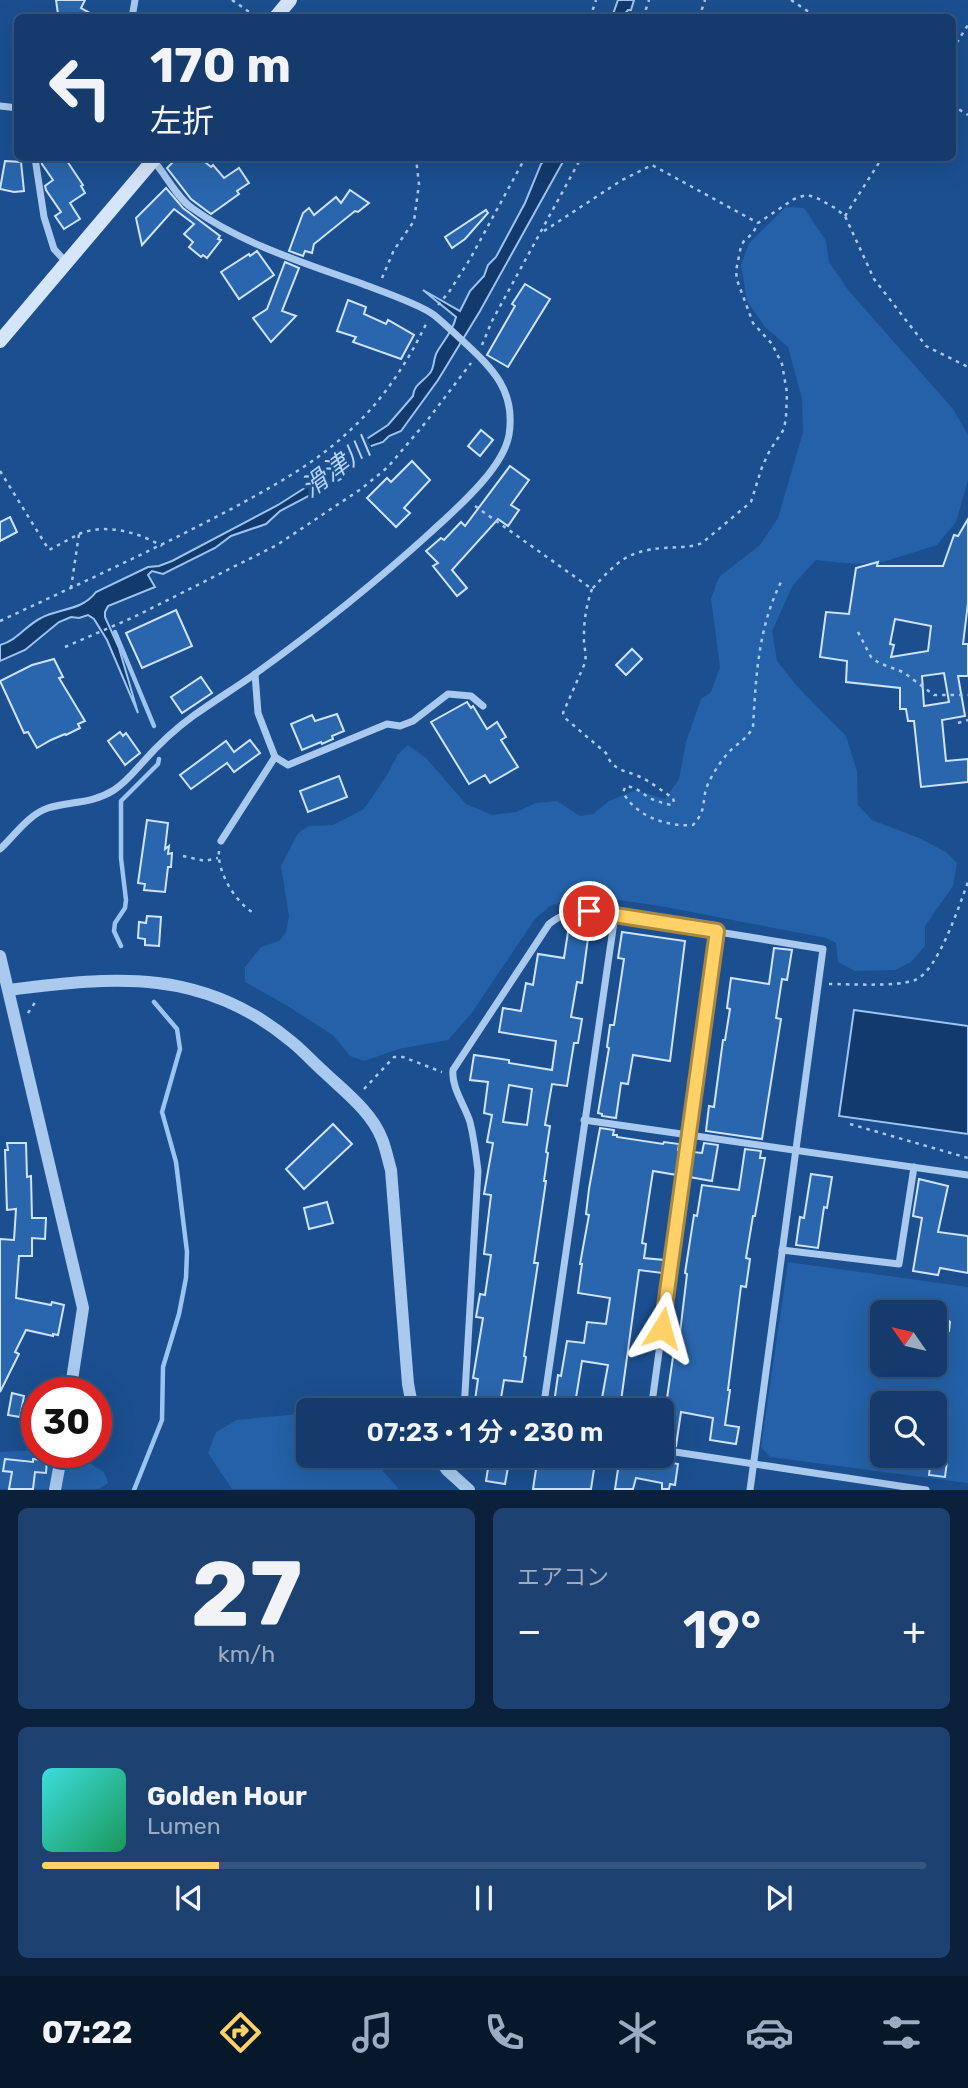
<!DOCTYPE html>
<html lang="ja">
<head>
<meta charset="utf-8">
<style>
  body { margin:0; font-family:Rubik,"Noto Sans JP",sans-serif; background:#1d4271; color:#f1f3f6; height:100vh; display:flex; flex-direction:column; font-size:26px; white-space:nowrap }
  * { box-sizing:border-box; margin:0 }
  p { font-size:23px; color:#9dadc1 }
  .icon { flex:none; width:38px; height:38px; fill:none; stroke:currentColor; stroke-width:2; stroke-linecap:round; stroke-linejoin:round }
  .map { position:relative; height:1490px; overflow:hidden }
  .panel { display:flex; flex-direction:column; gap:18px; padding:18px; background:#0b203b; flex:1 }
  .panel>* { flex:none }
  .banner { position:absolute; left:14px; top:14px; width:942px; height:147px; border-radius:10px; box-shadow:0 7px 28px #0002,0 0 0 2px #33557e; background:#143b6b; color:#f1f3f6; overflow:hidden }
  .needle { width:46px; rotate:304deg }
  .tools { position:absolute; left:870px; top:1300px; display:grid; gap:14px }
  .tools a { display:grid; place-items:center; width:77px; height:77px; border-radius:10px; background:#143b6b; box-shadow:0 7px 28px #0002,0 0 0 2px #33557e; font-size:35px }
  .speed { position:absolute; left:21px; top:1377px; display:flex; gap:14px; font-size:35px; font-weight:700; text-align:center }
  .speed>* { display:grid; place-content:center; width:91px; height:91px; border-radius:50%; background:#143b6b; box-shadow:0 7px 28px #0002,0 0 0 2px #33557e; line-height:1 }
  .speed .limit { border:10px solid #d22; background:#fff; color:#111 }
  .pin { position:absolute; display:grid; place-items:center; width:60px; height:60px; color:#fff; margin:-30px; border:4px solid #fff; border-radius:50%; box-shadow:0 2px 7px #0007 }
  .me { position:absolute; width:77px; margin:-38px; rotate:8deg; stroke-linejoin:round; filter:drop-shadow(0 0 5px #0008) }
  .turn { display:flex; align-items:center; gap:24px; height:147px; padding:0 21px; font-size:32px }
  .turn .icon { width:91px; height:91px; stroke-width:2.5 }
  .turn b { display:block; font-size:49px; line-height:60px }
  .big { font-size:52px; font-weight:600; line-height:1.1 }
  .panel .tile { flex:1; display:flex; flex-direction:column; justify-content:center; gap:10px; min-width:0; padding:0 24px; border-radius:10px; background:#1d4271 }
  .panel .dial { align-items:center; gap:0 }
  .dial b { font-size:91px; line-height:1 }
  .song { display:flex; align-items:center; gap:21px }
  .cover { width:84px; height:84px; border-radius:10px; background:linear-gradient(135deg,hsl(180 70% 55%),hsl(150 70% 35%)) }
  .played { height:7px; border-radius:4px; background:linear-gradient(90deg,#ffd166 20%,#33557e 20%) }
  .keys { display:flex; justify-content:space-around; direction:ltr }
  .heat { display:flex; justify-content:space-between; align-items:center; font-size:38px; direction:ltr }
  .panel .tiles { flex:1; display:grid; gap:18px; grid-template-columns:1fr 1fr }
  .tile:last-child { grid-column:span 2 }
  .trip { position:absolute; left:296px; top:1398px; width:378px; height:70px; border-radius:10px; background:#143b6b; box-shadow:0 7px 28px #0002,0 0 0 2px #33557e; font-weight:600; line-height:70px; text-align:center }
  .tab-bar { display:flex; height:112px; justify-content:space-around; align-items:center; background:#08182b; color:#9dadc1 }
  .tab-bar .icon { width:49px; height:49px }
  .tab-bar .selected { color:#ffd166 }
  .tab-bar b { font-size:32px; color:#f1f3f6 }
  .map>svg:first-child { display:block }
</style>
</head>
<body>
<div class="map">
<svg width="968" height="1490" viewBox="0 0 968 1490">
  <rect width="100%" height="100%" fill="#1b4f8f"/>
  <g fill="#2461a8" fill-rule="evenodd">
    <polygon points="786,207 804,208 826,241 829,262 849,291 953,409 968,435 968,480 956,522 937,545 883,562 854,564 816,560 793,585 772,631 777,661 796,685 846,736 857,771 858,805 872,820 919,838 946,852 957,863 953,886 925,926 925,946 911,962 895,970 855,971 838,962 836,943 826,938 660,906 603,898 563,902 550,906 535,919 471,1014 448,1040 399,1049 364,1061 350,1056 334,1036 286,1005 245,982 245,967 261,947 279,941 286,932 289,916 281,866 298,833 309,826 333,825 364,809 387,775 398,754 408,745 426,758 466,804 492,815 516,812 536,803 557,801 580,816 593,814 609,801 636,790 665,799 679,779 686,742 701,699 711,692 720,667 711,599 719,577 760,545 778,518 803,432 802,399 788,347 765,327 747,301 741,265 749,243"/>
    <path d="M788,1262L968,1287V1483L770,1457L761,1447ZM882,1312H934V1365H882ZM882,1404H934V1456H882Z"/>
    <polygon points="308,1413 308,1456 369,1456 399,1489 232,1489 208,1453 216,1432 237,1420"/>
    <polygon points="37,1450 37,1452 73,1453 104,1472 108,1483 99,1489 0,1489 0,1452"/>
  </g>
  <g fill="#123a6d" stroke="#9cc4f0" stroke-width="2">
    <polygon points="618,0 634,0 631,10 628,10 622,17 612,17"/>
    <path d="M547,158H565L480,311L438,380L401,431L389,436L383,442L359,450L346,468L348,469L341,479L280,511L266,524L231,536L215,548L163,574L152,571L148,575L155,587L108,606L105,612V617L119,648L138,713L107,640L94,619L88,615L79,618L71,617L59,622L25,650L0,661V645C18,640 25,626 41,618C59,608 82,611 96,592L148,567L159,566L172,561L278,505L333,470L362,442L388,425L413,396C414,384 423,382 430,373C435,367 433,359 437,352C444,340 453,331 456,317L423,290L460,311L470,291L484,276L488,265L496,257L525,203L541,164Z"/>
    <polygon points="854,1010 968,1026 968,1134 839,1116"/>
  </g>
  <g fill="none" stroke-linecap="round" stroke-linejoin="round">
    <g stroke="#9cc4f0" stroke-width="4.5">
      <polyline points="115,632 154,726"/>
      <polyline points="121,946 114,931 115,923 125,908 126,900 121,858 121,801 158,764 159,759"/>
      <polyline points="134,1490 162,1420 163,1367 179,1314 186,1278 187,1252 176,1162 162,1112 180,1049 177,1029 154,1002"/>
    </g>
  </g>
  <g fill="#2a66ad" stroke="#cfe3fa" stroke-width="2" fill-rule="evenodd">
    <polygon points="56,0 85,0 81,8 99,18 65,18 58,14"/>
    <polygon points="41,158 65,158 83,185 81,186 85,193 70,203 80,219 64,229 55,216 61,212 46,190 45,186 53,180 42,164"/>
    <polygon points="177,158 200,158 211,167 213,165 224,178 239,168 249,183 237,191 239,194 211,214 191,199 167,168"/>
    <polygon points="5,161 21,162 24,191 14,192 0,189"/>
    <polygon points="166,188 183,208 220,236 218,239 221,240 207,258 203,255 201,257 189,247 193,242 184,234 194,224 174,209 142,245 136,218"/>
    <polygon points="350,190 369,203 358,212 355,211 314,244 312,253 305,251 303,256 289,251 303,213 309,208 314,215 336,197 341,203"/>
    <polygon points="486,210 488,213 465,239 452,248 445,237"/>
    <polygon points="257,251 274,275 239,299 221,272 249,254 250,256"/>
    <polygon points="285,262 299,268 282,311 296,316 271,342 253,318 267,309"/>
    <polygon points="525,284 550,299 508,367 487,355 515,306 512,304"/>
    <polygon points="348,300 366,307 364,314 386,324 388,320 414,335 401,359 353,342 356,337 337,331"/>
    <polygon points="481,430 493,440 480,456 468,446"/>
    <polygon points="412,461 430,480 404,508 410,513 396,527 367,498 387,478 391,482"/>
    <polygon points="510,466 529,480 511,505 519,510 508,526 498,519 452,570 467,588 457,596 433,566 438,563 426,551 441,538 444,540 461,522 465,526"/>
    <polygon points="10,517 17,532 0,541 0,522"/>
    <path d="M968,519V603L963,644H968V676H958L965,716L942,720L946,761L968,759V782L921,787L914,721H908L906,709H900V688L846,682L847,661L820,657L826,612L849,614L856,568L878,562L877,566H943L954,535L958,536ZM895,619L931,626L928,651L891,657L894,645L890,644ZM944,673L949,702L924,706L922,676Z"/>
    <polygon points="176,610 192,646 142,668 126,633"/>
    <polygon points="632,649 642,659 626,675 616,665"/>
    <polygon points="54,659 63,677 59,678 85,721 78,724 80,728 66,735 65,734 51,740 37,748 28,732 24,733 0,681 32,665"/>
    <polygon points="201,677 212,693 182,713 171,697"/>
    <polygon points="467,702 471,708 473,706 487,729 497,722 506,737 501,740 518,767 490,783 485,775 469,784 431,722"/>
    <polygon points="337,714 344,731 332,736 333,739 322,744 321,742 302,750 291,724 312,715 315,721"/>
    <polygon points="120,732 123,736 126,733 140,753 125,765 108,741"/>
    <polygon points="250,740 260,753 234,772 227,763 191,789 180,775 226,741 234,752"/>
    <polygon points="339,776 347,797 308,812 300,791"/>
    <polygon points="147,820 168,823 165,849 169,846 168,854 172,853 171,867 168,867 165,892 144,890 145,884 138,883"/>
    <polygon points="147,916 161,917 159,946 145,945 145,939 138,938 139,922 146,923"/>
    <path d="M570,919L590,923L582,983L577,982L571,1017L582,1019L578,1043H574L567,1086L552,1084L545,1125L550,1126L546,1152L548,1153L544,1181H546L534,1263H538L524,1356L526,1357L522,1382L504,1380L499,1410H482L484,1401L475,1400L478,1379L473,1378L483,1318L476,1317L480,1294L485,1295L491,1255L484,1254L491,1195L484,1194L493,1143L487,1142L492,1115L484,1113L488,1082L470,1080L474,1055L509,1060V1063L552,1070L556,1041L499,1032L503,1008L521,1011L526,983L533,985L538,954L564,958ZM509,1085L532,1089L527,1125L503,1122Z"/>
    <polygon points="622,932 685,941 670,1061 633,1055 628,1084 621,1083 616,1118 602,1116 602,1114 598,1113 609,1048 607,1047 610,1025 614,1025 624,959 618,958"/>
    <polygon points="774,948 792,950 787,980 782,979 776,1018 781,1019 762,1139 706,1131 709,1106 714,1107 723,1040 725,1040 730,1009 727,1008 731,978 769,984"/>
    <polygon points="333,1124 352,1144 304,1189 286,1169"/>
    <polygon points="600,1128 614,1130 613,1135 617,1135 617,1137 663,1144 664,1142 679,1144 678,1150 681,1150 677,1175 653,1171 642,1243 646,1244 644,1258 664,1260 662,1273 639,1270 621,1401 602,1398 608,1365 582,1361 574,1410 553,1410 558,1375 561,1376 567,1341 584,1343 587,1322 606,1324 610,1298 578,1293 582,1264 580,1264 589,1215 586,1214 589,1189"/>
    <polygon points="7,1143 26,1143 27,1177 31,1176 32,1218 46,1218 45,1239 32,1238 32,1256 19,1256 16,1298 51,1305 52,1302 64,1305 58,1335 53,1334 53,1336 26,1330 15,1352 19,1354 0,1392 0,1239 14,1240 16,1209 7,1210 5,1150 8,1150"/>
    <polygon points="704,1143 718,1145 712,1181 689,1177 693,1152 702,1153"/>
    <polygon points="745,1149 761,1151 760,1158 765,1158 755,1216 753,1216 746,1258 750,1259 746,1287 741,1286 728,1390 730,1390 725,1425 739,1427 736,1444 710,1440 713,1418 681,1412 676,1446 662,1444 662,1412 665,1412 673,1357 677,1358 687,1274 685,1273 694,1215 697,1216 702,1185 739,1190"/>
    <polygon points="811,1174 832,1177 827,1208 824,1207 818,1248 796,1245 800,1217 804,1218"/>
    <polygon points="919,1179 948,1186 938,1232 968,1236 968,1273 940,1268 938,1275 913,1271 922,1218 913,1216"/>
    <polygon points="327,1202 333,1223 309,1229 304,1208"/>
    <polygon points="942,1318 947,1319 950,1322 949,1331 941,1330 938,1327 938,1322"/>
    <polygon points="12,1393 24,1396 20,1417 8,1415"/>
    <polygon points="490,1456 510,1456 505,1484 486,1481"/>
    <polygon points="538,1456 596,1456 591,1489 533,1489"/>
    <polygon points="620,1456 662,1460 662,1456 674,1458 673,1463 678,1464 675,1485 670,1484 669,1489 662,1489 662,1483 636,1478 633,1489 615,1489"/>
    <polygon points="5,1459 33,1462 33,1459 47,1460 46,1473 35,1472 33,1489 9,1489 12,1472 3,1471"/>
    <polygon points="931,1459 947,1461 945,1477 929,1475"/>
  </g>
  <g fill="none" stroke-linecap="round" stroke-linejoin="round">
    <g stroke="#a9c9ee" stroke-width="2.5" stroke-dasharray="3.5 5" stroke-linecap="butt">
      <polyline points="232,0 258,18"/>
      <polyline points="791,0 818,18"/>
      <polyline points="590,18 596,0"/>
      <polyline points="643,18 649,0"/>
      <polyline points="699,18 705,0"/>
      <polyline points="952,50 968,25"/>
      <polyline points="952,105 968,115"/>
      <polyline points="650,158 652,165"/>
      <polyline points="845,216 882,158"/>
      <polyline points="544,231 622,180 652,165 758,223"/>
      <polyline points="382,278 394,250 414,221 419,184 416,158"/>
      <polyline points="438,305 449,292 470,259 525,158"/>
      <polyline points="482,345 492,321 581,158"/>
      <polyline points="0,471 49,550 79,534 71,588"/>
      <path d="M475,506L592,589C616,563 626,551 663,548C676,547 690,548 702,543L751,502L762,467L770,450L784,429L786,417L787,393L782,364L772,344L753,323L737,280L736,271L741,246L744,241L753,233L758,223L794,199L803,196L808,195L819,199L835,208L845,216L874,279L926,346L968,367"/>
      <path d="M79,534C105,523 138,532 162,546"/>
      <path d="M592,589C587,603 584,619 584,634C583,644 587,653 585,663L563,713L565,718L606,753C612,770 624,770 638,776C650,781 662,791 673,798L674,802L671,805C663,803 655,801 648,797C641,792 635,787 626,786L623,792C635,816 667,827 693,825C708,809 701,799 708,784C713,773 722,759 730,751C738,743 748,738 753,727C756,676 758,627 782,580"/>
      <path d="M0,621C79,584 158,548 235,507C273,486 314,464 346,434C381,403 407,364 427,322"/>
      <polyline points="858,632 871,657 879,663 903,672 934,695 968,695"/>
      <polyline points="65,647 134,617 277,545 361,489 388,467 426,422 471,363"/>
      <polyline points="958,723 968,720"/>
      <path d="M219,851C217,872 235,901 252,912"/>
      <polyline points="183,856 205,861 218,858"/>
      <path d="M829,984C849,984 898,987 915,980C938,971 959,906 968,882"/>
      <polyline points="28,1013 36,1001"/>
      <polyline points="364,1089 394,1057 403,1057 442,1072"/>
      <polyline points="850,1124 968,1158"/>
    </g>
    <g stroke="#a9c9ee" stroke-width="7">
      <polyline points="132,18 135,0"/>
      <polyline points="0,106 18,108"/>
      <polyline points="35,158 44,217 54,249 66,262"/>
      <polyline points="255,674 258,713 275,757 288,765 387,724 400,726 413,721 448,694 471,696 483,706"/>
      <polyline points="221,841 275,757"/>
      <path d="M0,849C14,836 29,814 48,808C71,801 92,804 114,790C126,782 133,773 143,762C158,745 175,729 193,716C214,701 235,688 255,674C316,630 375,583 430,533C455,510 503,469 509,435C516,391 493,369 464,342C454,333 444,323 434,315C420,304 378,290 360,283C304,263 240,243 192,208C177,198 165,173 152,159"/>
      <polyline points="584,1120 968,1175"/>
      <polyline points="782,1250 899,1264 914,1167"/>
      <path d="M464,1410L478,1171C476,1154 474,1138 470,1122C465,1106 451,1087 453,1070L549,924C562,914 572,911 589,911L823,949L750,1490"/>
      <polyline points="543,1410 615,915"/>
      <polyline points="651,1410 717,931"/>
      <polyline points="662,1450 926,1490"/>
    </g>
    <g stroke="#a9c9ee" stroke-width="12">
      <polyline points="0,956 83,1308 70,1393"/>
      <path d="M9,990C117,976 203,968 292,1042C303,1051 313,1062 323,1071C344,1091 372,1112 382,1139C386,1149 388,1160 391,1170L408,1384L413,1410"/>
      <polyline points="437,1456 447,1470 469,1490"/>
      <polyline points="55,1490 62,1452"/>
    </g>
    <g stroke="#d6e6fa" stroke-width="14">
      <polyline points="275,18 290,0"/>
      <polyline points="0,341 155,158"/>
    </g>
  </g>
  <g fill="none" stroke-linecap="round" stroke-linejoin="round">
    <defs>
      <polyline id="route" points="589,911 717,931 662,1328"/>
    </defs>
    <use href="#route" stroke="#a68842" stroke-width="18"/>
    <use href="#route" stroke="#ffd166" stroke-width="12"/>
  </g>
  <g text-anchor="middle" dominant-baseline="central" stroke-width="7" stroke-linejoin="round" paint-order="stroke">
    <g font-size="26" font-style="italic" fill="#b5d3f5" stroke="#1b4f8f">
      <text transform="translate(336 468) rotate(-37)">滑津川</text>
    </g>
  </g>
</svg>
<div class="tools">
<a><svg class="needle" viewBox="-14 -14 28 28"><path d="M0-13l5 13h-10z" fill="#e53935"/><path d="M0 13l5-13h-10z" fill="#9dadc1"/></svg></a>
<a><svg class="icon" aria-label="search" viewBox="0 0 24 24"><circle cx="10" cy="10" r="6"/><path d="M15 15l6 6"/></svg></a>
</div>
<div class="speed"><div class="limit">30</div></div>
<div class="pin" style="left:589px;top:911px;background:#d93025"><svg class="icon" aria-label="arrive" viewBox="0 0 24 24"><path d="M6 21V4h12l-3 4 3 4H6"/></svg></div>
<svg class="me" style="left:662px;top:1328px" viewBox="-20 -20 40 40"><path d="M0-17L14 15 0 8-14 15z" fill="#ffd166" stroke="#fff" stroke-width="4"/></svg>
<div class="trip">07:23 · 1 分 · 230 m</div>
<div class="banner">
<div class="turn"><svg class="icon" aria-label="left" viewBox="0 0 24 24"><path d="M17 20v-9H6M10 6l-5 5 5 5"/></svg><div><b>170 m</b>左折</div></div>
</div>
</div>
<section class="panel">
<div class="tiles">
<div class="tile dial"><b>27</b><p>km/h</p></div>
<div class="tile"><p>エアコン</p>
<div class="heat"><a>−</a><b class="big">19°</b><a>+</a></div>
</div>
<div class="tile">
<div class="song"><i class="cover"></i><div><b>Golden Hour</b><p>Lumen</p></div></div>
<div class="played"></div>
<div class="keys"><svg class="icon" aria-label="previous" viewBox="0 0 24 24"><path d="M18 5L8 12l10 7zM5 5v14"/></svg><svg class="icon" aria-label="pause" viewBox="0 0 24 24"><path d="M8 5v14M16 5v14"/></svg><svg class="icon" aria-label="next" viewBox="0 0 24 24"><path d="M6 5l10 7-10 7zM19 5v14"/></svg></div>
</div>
</div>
</section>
<nav class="tab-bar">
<b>07:22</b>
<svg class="icon selected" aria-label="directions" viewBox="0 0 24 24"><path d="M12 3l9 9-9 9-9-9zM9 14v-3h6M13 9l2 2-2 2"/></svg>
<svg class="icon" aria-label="music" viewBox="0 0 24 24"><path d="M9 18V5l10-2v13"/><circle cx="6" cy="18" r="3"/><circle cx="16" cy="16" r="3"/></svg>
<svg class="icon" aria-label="phone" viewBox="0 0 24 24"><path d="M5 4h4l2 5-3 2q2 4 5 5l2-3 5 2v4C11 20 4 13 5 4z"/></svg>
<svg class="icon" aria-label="climate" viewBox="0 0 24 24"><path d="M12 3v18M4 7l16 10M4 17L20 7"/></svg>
<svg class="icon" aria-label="car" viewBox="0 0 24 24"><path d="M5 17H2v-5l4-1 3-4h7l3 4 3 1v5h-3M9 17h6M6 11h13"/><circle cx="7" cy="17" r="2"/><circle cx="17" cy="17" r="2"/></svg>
<svg class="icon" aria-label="filters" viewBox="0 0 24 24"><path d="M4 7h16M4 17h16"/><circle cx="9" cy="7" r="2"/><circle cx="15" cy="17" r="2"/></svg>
</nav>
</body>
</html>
